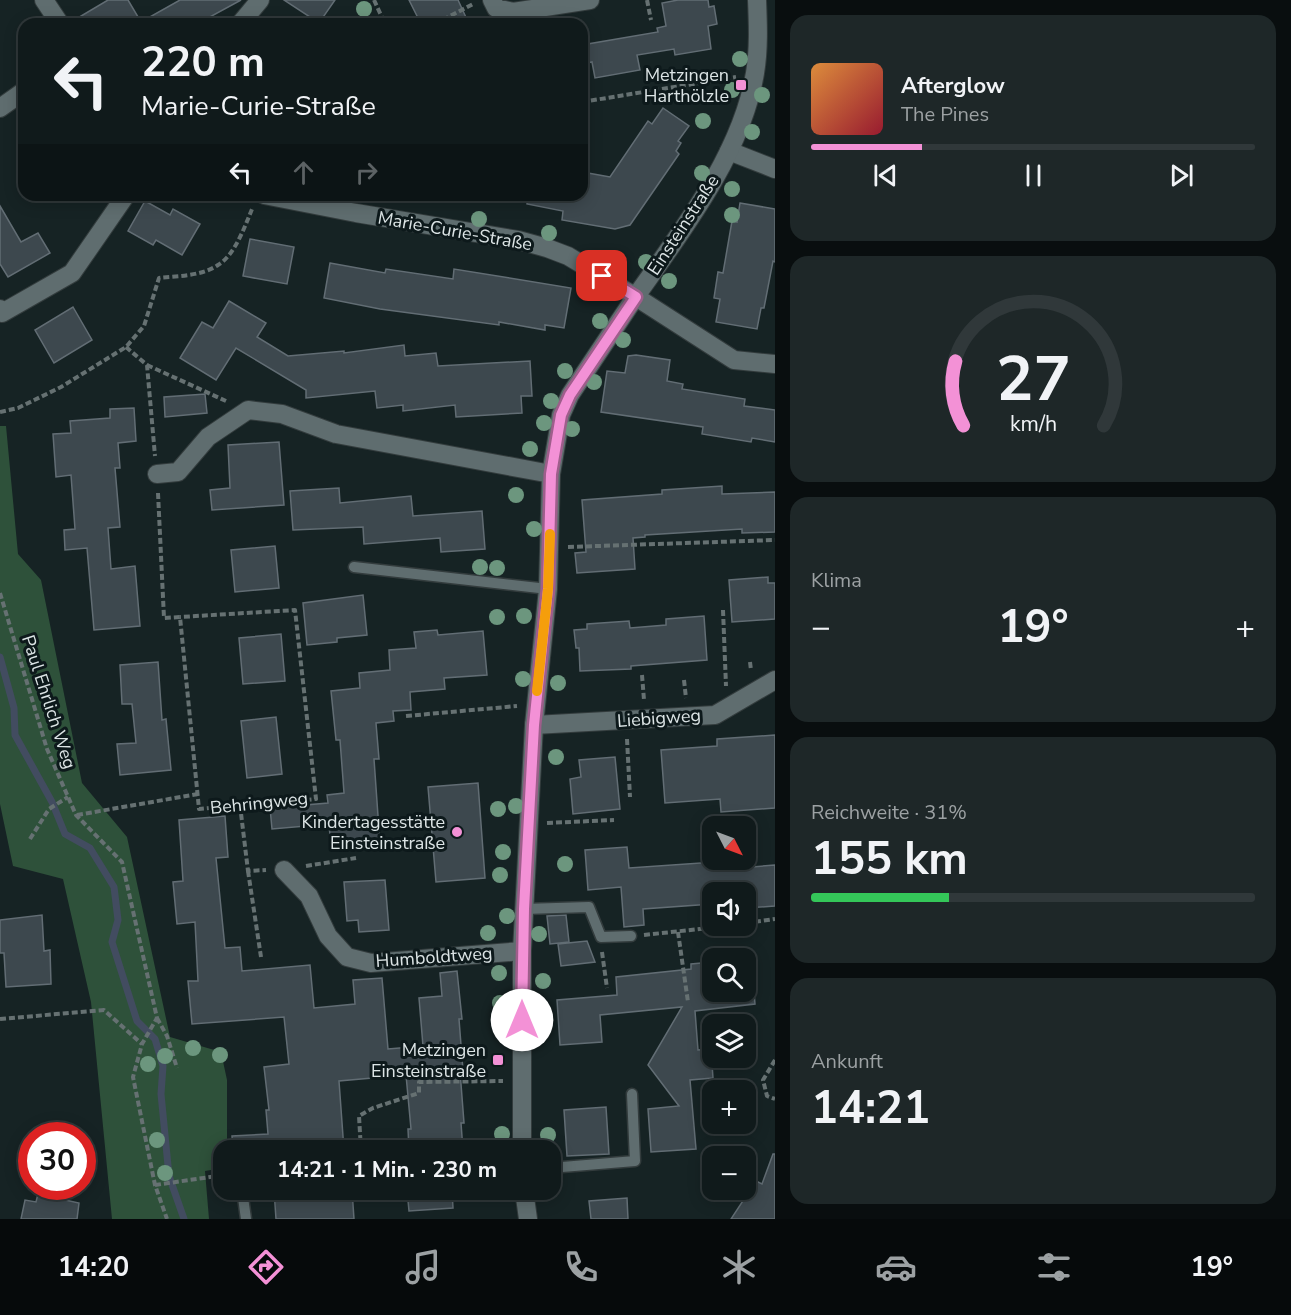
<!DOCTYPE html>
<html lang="de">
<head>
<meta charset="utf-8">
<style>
  body { margin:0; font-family:"Nunito Sans",sans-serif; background:#1e2728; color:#f1f3f6; height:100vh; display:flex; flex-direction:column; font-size:22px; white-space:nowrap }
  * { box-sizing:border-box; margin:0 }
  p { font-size:20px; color:#9ca1a3 }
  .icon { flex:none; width:33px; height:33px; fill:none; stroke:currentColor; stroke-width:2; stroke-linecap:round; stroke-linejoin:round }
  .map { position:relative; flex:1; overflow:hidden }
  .drawer { display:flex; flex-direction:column; gap:15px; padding:15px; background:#090e0f; width:516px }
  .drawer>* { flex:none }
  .top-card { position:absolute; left:18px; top:18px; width:570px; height:183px; border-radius:18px; box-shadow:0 3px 15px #0003,0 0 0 2px #30383a; background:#101a1b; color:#f1f3f6; overflow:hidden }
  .needle { width:39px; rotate:132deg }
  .buttons { position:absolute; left:702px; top:816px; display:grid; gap:12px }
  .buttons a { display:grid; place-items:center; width:54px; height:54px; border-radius:12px; background:#101a1b; box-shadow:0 3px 15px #0003,0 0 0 2px #30383a; font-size:30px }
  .speed { position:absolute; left:18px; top:1122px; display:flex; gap:12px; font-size:30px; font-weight:700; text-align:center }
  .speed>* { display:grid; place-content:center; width:78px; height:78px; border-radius:50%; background:#101a1b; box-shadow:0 3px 15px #0003,0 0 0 2px #30383a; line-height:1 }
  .speed .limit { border:9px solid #d22; background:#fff; color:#111 }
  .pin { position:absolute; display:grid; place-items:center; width:51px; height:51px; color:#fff; margin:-26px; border-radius:12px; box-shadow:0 3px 9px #0006 }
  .me { position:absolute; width:66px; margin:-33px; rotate:0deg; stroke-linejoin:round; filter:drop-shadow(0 0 4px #0008) }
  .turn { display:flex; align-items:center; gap:21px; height:126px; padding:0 24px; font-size:27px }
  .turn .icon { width:78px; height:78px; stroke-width:2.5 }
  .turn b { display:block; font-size:42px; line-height:51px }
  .lanes { display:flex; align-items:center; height:57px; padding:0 24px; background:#0003; justify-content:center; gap:30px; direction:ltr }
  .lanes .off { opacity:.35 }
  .big { font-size:45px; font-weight:700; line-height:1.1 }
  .drawer .widget { flex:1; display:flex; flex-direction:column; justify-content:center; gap:9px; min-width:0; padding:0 21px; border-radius:18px; background:#1e2728 }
  .drawer .dial { align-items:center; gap:0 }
  .dial svg { height:156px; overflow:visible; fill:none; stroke:#30383a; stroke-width:7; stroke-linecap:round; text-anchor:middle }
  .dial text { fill:#f1f3f6; stroke:none }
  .song { display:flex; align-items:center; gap:18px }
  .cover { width:72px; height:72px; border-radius:9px; background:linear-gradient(135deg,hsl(30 70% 55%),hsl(350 70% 35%)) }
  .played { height:6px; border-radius:3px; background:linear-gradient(90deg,#f391d6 25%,#30383a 25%) }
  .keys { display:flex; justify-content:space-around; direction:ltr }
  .heat { display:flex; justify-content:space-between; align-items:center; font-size:33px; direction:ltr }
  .charge { height:9px; border-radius:4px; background:linear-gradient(90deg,#34c759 31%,#30383a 0) }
  .trip { position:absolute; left:213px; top:1140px; width:348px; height:60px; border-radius:18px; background:#101a1b; box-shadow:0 3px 15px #0003,0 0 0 2px #30383a; font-weight:700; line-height:60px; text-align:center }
  .tab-bar { display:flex; height:96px; justify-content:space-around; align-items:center; background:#060a0b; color:#9ca1a3 }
  .tab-bar .icon { width:42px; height:42px }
  .tab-bar .active { color:#f391d6 }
  .tab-bar b { font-size:27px; color:#f1f3f6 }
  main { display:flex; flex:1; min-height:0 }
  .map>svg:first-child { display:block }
</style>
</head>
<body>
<main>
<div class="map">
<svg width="775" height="1219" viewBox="0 0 775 1219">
  <rect width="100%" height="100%" fill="#162324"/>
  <polygon fill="#2e513a" points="0,426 6,426 18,554 41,580 82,783 127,837 170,1037 221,1052 227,1080 227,1150 224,1150 223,1168 205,1171 209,1219 112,1219 91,1002 63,879 13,866 0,804"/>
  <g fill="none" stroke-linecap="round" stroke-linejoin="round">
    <polyline stroke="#424c60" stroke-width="7" points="0,657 14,708 15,735 52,802 65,834 90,848 114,887 118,920 112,942 137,1021 155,1039 163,1066 161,1094 169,1176 184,1219"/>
  </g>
  <g fill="#3d484e" stroke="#626d74" stroke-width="1.5">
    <polygon points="108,0 128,0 141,22 180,0 241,0 197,24 71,24 71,22"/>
    <polygon points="284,0 335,0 319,23"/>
    <polygon points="409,0 458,0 469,24 421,24"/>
    <polygon points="678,0 708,0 709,7 714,6 717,24 708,26 711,49 675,55 674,49 637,55 640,70 595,78 592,62 582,64 582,45 658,32 657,28 666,26 662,3"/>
    <polygon points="663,108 689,126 678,141 681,143 676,151 679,154 630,225 615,229 562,220 563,211 527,204 528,195 582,195 582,172 610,177 648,121 652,124"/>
    <polygon points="145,201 170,215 173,209 200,224 182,255 156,240 153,245 128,231"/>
    <polygon points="740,203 775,209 775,262 773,261 764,308 761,308 757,329 716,322 720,299 714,298 718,272 723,273 732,221 737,222"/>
    <polygon points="0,206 21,242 38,233 50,253 8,277 0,264"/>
    <polygon points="250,239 294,247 287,284 243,276"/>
    <polygon points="330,263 385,273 386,269 453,279 454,269 571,288 564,328 545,325 545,330 499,322 499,325 380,309 324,298"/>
    <polygon points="229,301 266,323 257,337 288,356 344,351 344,353 404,345 405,356 436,353 438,366 530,361 532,396 521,396 522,413 456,417 455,405 403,411 403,405 377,408 375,391 306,398 306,390 236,348 216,380 180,358 202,322 213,328"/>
    <polygon points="73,307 92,340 54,363 35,330"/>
    <polygon points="636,355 670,360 667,381 683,384 682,389 745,399 744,406 775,410 775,442 752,438 751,442 702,434 703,427 601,412 607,371 625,373 628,356"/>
    <polygon points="205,394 207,413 165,417 164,397"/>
    <polygon points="134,408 136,441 118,443 120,468 115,468 120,527 108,528 111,569 135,566 140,626 94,630 87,548 65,550 64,530 75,529 71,475 56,477 53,434 71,433 70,421 110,418 110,409"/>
    <polygon points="279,442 284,505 212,510 210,490 230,488 228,445"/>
    <polygon points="722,486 722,494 775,492 775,532 742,533 742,529 645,535 645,537 633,538 635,569 577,573 575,553 586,552 582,500 662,494 662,490"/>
    <polygon points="339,488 340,503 411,496 413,516 482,511 485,549 441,552 440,538 364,544 363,527 293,530 290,491"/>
    <polygon points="275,546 279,588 235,592 231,550"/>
    <polygon points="768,577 768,583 775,583 775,619 732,622 729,580"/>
    <polygon points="363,595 367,635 337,638 337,642 307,645 303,603"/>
    <polygon points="704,616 707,660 631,666 631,669 580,671 579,648 576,648 574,630 587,629 587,624 629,621 630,628 666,625 666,619"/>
    <polygon points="437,630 438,635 483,631 487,675 444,678 445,689 410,692 411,710 393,711 394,721 376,723 379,759 374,759 380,844 331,847 329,824 272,829 270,808 328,803 327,795 344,793 340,740 336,740 331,691 360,688 359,673 390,670 389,650 416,648 414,632"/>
    <polygon points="281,634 285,681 243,684 239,638"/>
    <polygon points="158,662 162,720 166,719 171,770 120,775 117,744 136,743 132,704 122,704 120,665"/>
    <polygon points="276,717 282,774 247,778 241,721"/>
    <polygon points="775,735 775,808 721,812 720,799 665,803 661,750 717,746 717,739"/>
    <polygon points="615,757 620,809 573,814 570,779 581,777 579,760"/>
    <polygon points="478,783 485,878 436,882 428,787"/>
    <polygon points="225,816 228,857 216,858 225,948 240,947 242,971 310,965 314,1008 355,1004 353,980 382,978 388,1049 423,1046 419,998 442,996 440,973 457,971 462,1019 459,1019 463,1071 460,1071 464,1123 461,1123 463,1150 409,1150 408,1129 411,1129 406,1075 339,1081 344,1150 233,1150 232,1136 268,1134 266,1110 269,1110 264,1067 289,1064 284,1017 192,1024 188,981 198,981 195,922 177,924 173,882 183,881 179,820"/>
    <polygon points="627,847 629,868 715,862 716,870 775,865 775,906 746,908 746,892 712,892 712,904 643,909 644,925 624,927 621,887 588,890 585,850"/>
    <polygon points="385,880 389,930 359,932 358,920 347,921 344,882"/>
    <polygon points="42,915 44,951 50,950 51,984 6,987 4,953 0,953 0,920"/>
    <polygon points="566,915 569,942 550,944 547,916"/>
    <polygon points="587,941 595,962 561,966 558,944"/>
    <polygon points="712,962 712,992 754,992 755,1004 695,1011 698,1050 711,1049 713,1078 690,1080 696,1149 651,1152 648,1109 679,1106 648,1065 682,1007 600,1015 602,1042 560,1045 557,1000 617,995 616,977 691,969 691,964"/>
    <polygon points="606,1107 609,1154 567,1156 564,1110"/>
    <polygon points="773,1154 775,1154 775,1219 731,1219 756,1181 762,1184"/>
    <polygon points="274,1190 352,1190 354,1219 276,1219"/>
    <polygon points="407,1190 452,1190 453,1208 409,1211"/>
    <polygon points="38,1194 79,1203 77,1219 21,1219 25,1200 36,1202"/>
    <polygon points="627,1198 628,1219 591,1219 589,1201"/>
  </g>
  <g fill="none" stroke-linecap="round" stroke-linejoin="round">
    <defs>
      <g id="lane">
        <polyline points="354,567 548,589"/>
        <polyline points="524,909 589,907 601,937 631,936"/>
        <polyline points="550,1168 635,1161 632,1094"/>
        <polyline points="242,1190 246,1219"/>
      </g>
      <g id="street">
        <polyline points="44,0 60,24"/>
        <polyline points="492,0 496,8 513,12 590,0"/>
        <polyline points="240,24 260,0"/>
        <polyline points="0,108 24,91"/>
        <polyline points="729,151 775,169"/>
        <polyline points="264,195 356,213 518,240 547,248 568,256 636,297 734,360 775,364"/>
        <polyline points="0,309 2,313 72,273 126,195"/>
        <polyline points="157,474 178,472 208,437 248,410 282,414 336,434 551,474"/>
        <polyline points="534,725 715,715 775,680"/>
        <polyline points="284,870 309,896 328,936 347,957 371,963 522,951"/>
        <path d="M522,1150V951L534,725L548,589L551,474L561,415L570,395C592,362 614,329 636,296C682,231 742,153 755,73C759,49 758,24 757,0"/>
        <polyline points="524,1190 528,1219"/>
      </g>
    </defs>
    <use href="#lane" stroke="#333c3d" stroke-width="13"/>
    <use href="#street" stroke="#333c3d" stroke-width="20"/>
    <g stroke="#667172" stroke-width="4" stroke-dasharray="6 3" stroke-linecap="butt">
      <polyline points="374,0 385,24"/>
      <polyline points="647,0 651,20"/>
      <polyline points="435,24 473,4"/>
      <polyline points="582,102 736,77"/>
      <polyline points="126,347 147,365 155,456"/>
      <polyline points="147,365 226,401"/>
      <path d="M0,412L18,408L61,387L126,347L144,326L159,278C178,276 202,276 218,265C235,255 245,226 252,209"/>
      <polyline points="158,493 164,618 180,617 199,809 316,799 295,610 180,617"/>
      <polyline points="568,547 775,540"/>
      <polyline points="0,593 47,749 76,815 122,862 157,1018 142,1044 133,1077 155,1185 167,1219"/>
      <polyline points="723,610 726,686"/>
      <polyline points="750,662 751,670"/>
      <polyline points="642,675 644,700"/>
      <polyline points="684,680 686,698"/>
      <polyline points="406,716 517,706"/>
      <polyline points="627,739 630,797"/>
      <polyline points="240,805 248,871 266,870"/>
      <polyline points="77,815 198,794"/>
      <polyline points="547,823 614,820"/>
      <polyline points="30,839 49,809 68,797"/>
      <polyline points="306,866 356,858"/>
      <polyline points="248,871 261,957"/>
      <polyline points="746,923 775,919"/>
      <polyline points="678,932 688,1002"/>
      <polyline points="644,935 727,926"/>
      <polyline points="602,952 607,988"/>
      <polyline points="157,1018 167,1036 177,1068"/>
      <polyline points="0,1019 104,1010 142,1044"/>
      <polyline points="775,1060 763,1080 767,1096 775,1099"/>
      <polyline points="361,1150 359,1116 373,1108 419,1093 419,1082 503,1081"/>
      <polyline points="155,1185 224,1175"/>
    </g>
    <use href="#lane" stroke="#5f6d6f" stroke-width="10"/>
    <use href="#street" stroke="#5f6d6f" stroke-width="18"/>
  </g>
  <g fill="#6c967e">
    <circle cx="364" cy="9" r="8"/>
    <circle cx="740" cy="59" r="8"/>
    <circle cx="732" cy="90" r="8"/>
    <circle cx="762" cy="95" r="8"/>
    <circle cx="703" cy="121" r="8"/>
    <circle cx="752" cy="132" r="8"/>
    <circle cx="702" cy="173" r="8"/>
    <circle cx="732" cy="189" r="8"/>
    <circle cx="732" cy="215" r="8"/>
    <circle cx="479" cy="219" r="8"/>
    <circle cx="549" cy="233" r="8"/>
    <circle cx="646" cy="262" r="8"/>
    <circle cx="616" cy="265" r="8"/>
    <circle cx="669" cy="281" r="8"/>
    <circle cx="600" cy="321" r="8"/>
    <circle cx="623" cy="340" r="8"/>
    <circle cx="565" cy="371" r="8"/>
    <circle cx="594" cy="382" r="8"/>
    <circle cx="551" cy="401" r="8"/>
    <circle cx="544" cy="423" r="8"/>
    <circle cx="572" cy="429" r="8"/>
    <circle cx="530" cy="449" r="8"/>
    <circle cx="516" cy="495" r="8"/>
    <circle cx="534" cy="529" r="8"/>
    <circle cx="480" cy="567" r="8"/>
    <circle cx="497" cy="568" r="8"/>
    <circle cx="524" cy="616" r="8"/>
    <circle cx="497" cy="617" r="8"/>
    <circle cx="523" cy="679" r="8"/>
    <circle cx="558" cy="683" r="8"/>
    <circle cx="556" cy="757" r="8"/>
    <circle cx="516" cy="806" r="8"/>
    <circle cx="498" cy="809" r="8"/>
    <circle cx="503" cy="852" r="8"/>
    <circle cx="565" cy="864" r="8"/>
    <circle cx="500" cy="875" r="8"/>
    <circle cx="507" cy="916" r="8"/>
    <circle cx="488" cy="933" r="8"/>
    <circle cx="539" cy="934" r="8"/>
    <circle cx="499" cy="973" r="8"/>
    <circle cx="543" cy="981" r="8"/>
    <circle cx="500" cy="1003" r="8"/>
    <circle cx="541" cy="1014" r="8"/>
    <circle cx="193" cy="1048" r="8"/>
    <circle cx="220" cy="1055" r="8"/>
    <circle cx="165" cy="1056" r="8"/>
    <circle cx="148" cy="1064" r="8"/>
    <circle cx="502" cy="1134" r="8"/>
    <circle cx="548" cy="1135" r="8"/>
    <circle cx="157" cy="1140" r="8"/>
    <circle cx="165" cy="1173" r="8"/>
  </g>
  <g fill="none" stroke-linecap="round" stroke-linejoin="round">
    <defs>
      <polyline id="route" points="522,1020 524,909 534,725 548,589 551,474 561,415 570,395 636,297 602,276"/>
    </defs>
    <use href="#route" stroke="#9e5e8b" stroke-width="15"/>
    <use href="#route" stroke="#f391d6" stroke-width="10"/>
    <polyline stroke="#f59e0b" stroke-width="10" points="537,691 548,589 550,534"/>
  </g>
  <g fill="#f391d6" stroke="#0d191b" stroke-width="2">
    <rect x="735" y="79" width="12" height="12" rx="3"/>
    <circle cx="457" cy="832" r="6"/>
    <rect x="492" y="1054" width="12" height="12" rx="3"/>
  </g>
  <g text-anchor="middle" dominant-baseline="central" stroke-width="6" stroke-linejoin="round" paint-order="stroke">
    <g font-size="18" fill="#dce4e5" stroke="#0d191b" text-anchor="end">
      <text x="729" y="75">Metzingen<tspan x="729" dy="21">Harthölzle</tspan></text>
      <text x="445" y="822">Kindertagesstätte<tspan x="445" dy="21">Einsteinstraße</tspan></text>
      <text x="486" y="1050">Metzingen<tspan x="486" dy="21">Einsteinstraße</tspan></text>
    </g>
    <g font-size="18" fill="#dce4e5" stroke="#0d191b">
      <text transform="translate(683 225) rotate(-57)">Einsteinstraße</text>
      <text transform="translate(455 231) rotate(10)">Marie-Curie-Straße</text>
      <text transform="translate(49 702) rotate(72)">Paul Ehrlich Weg</text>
      <text transform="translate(659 718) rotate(-4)">Liebigweg</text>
      <text transform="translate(259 803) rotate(-6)">Behringweg</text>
      <text transform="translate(434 957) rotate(-4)">Humboldtweg</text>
    </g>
  </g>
</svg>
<div class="buttons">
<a><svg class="needle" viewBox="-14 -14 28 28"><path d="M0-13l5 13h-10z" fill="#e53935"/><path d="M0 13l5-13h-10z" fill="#9ca1a3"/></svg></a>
<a><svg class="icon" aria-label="sound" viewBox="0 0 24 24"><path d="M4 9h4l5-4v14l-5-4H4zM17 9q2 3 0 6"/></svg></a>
<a><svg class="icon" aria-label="search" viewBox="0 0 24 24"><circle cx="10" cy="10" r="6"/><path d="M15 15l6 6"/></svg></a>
<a><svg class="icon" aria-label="layers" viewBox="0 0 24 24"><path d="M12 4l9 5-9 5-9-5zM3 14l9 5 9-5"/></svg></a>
<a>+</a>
<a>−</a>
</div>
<div class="speed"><div class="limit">30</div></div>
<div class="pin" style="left:602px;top:276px;background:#d93025"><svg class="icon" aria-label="arrive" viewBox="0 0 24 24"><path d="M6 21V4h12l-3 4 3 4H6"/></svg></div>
<svg class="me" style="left:522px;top:1020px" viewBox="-20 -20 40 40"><circle r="19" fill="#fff"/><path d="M0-13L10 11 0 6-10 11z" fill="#f391d6"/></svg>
<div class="trip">14:21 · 1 Min. · 230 m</div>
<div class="top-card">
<div class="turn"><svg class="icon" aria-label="left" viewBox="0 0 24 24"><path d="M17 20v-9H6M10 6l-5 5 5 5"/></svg><div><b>220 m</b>Marie-Curie-Straße</div></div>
<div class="lanes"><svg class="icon" aria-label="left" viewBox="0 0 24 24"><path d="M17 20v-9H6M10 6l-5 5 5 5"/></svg><svg class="icon off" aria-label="ahead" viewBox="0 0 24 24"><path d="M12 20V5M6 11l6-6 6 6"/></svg><svg class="icon off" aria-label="right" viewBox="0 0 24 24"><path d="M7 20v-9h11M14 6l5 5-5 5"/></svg></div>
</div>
</div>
<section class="drawer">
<div class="widget">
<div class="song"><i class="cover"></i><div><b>Afterglow</b><p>The Pines</p></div></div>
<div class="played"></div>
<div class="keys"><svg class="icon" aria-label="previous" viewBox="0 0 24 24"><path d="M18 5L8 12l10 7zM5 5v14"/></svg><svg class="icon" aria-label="pause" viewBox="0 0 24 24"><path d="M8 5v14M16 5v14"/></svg><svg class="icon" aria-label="next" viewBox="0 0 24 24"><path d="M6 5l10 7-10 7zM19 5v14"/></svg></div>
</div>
<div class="widget dial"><svg viewBox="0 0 100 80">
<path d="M14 69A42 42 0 1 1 86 69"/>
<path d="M14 69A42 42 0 0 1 10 36" stroke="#f391d6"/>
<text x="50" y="56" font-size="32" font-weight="700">27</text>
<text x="50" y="72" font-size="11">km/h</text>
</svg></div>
<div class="widget"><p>Klima</p>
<div class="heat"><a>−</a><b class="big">19°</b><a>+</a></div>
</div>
<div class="widget"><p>Reichweite · 31%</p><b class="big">155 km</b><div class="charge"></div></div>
<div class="widget"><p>Ankunft</p><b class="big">14:21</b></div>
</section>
</main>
<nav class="tab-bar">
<b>14:20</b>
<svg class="icon active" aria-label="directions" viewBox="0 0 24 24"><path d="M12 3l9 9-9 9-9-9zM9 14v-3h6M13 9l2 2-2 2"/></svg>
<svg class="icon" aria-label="music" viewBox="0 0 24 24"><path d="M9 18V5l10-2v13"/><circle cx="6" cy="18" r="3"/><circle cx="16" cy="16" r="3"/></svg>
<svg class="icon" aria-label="phone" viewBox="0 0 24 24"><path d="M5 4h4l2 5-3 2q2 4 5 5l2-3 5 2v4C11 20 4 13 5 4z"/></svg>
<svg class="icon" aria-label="climate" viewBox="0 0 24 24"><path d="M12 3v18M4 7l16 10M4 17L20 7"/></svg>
<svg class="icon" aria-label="car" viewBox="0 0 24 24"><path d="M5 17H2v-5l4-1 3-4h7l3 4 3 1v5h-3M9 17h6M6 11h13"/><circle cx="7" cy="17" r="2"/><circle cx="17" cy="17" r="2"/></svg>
<svg class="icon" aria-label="filters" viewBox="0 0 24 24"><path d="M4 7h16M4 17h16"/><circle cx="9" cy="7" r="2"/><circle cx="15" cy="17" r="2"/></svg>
<b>19°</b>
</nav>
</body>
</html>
